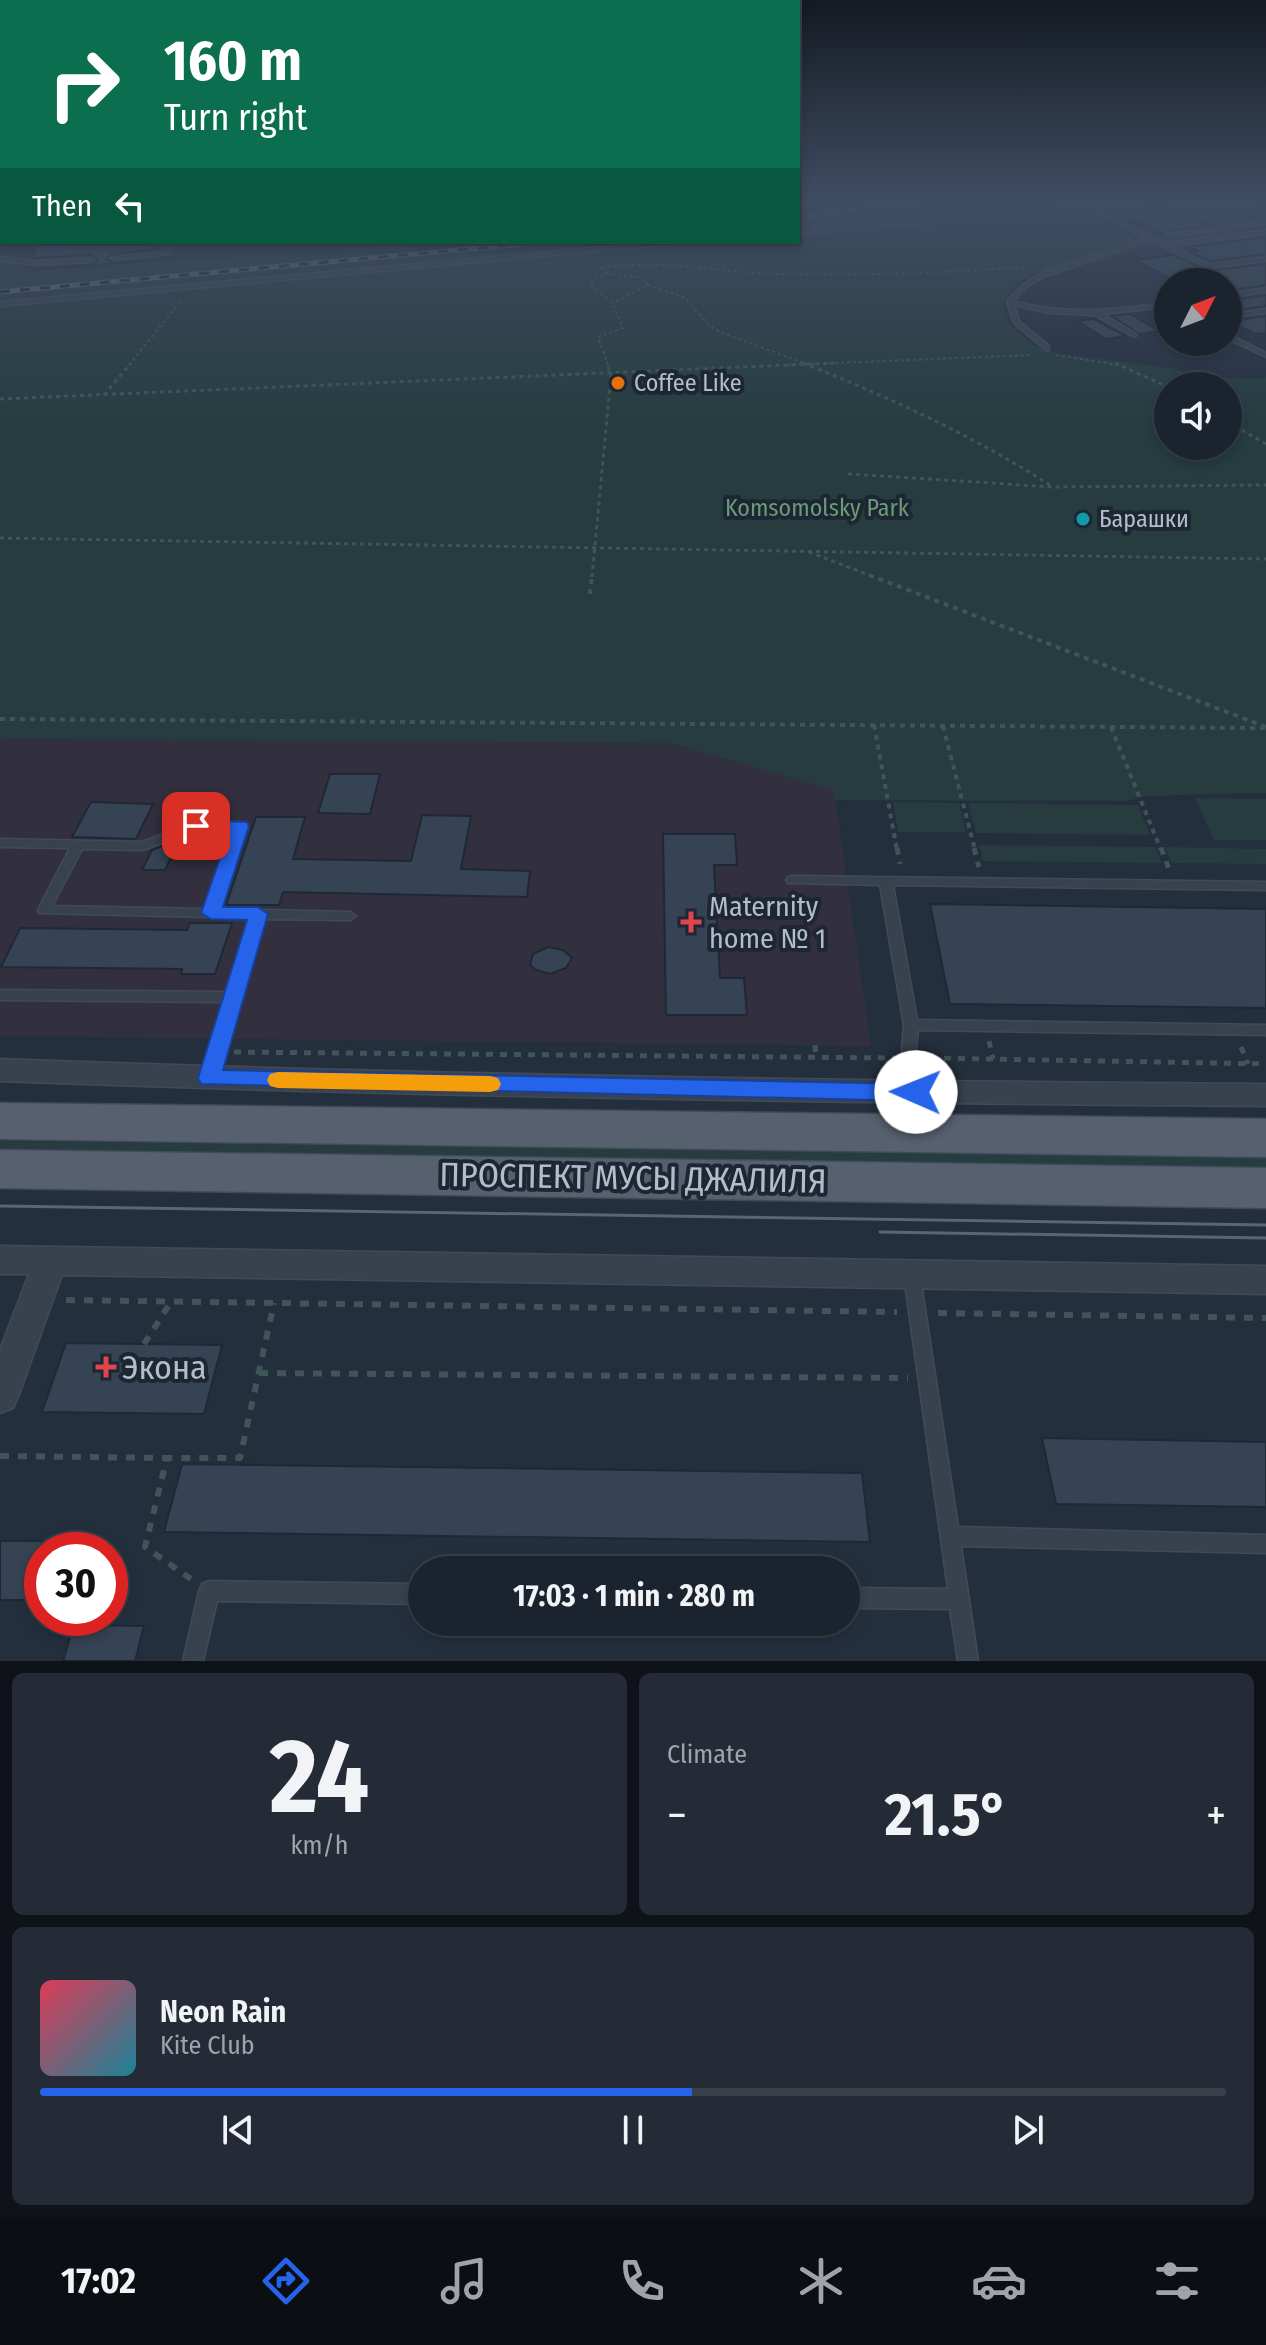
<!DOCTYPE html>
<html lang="en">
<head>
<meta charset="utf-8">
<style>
  body { margin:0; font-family:"Fira Sans Condensed",sans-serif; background:#242b36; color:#f1f3f6; height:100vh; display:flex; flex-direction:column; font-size:30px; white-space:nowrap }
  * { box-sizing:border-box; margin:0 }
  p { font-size:26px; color:#a0a4aa }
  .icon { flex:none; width:44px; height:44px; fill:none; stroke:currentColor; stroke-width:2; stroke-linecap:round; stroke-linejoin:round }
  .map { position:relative; height:1661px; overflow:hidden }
  .panel { display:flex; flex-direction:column; gap:12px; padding:12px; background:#0f1319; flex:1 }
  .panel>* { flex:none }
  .hud { position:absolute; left:0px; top:0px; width:800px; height:244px; box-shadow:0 4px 12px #0003,0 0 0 2px #39404a; background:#0b6e4f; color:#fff; overflow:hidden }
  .needle { width:52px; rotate:48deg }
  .fabs { position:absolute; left:1154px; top:268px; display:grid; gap:16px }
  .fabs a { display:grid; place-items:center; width:88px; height:88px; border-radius:50%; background:#1b232e; box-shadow:0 4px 12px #0003,0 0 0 2px #39404a; font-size:40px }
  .speed { position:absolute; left:24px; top:1532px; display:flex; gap:16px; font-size:40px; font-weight:700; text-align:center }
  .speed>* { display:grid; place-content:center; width:104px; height:104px; border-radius:50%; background:#1b232e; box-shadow:0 4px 12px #0003,0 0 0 2px #39404a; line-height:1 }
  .speed .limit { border:12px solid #d22; background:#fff; color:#111 }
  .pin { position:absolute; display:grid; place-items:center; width:68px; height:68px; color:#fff; margin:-34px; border-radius:16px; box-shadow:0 4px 12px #0006 }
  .me { position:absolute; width:88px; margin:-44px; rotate:271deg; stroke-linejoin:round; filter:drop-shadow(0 0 6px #0008) }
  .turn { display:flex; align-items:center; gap:28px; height:168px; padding:0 32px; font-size:36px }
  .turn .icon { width:104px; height:104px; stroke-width:2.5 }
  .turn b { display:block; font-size:56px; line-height:68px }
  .then { display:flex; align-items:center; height:76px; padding:0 32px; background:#0003; gap:16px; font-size:30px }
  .big { font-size:60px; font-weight:700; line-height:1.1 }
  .panel .widget { flex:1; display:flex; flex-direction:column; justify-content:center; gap:12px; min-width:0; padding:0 28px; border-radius:12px; background:#242b36 }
  .panel .dial { align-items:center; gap:0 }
  .dial b { font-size:104px; line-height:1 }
  .song { display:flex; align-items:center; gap:24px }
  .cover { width:96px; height:96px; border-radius:12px; background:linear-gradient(135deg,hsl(350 70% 55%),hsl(190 70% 35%)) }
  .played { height:8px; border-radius:4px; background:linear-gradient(90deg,#2563eb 55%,#39404a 55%) }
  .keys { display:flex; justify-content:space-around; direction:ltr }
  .heat { display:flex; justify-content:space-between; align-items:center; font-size:44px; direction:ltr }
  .panel .tiles { flex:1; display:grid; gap:12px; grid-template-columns:1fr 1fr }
  .widget:last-child { grid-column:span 2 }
  .trip { position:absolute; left:408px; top:1556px; width:452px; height:80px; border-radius:40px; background:#1b232e; box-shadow:0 4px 12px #0003,0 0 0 2px #39404a; font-weight:700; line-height:80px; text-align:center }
  .tabs { display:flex; height:128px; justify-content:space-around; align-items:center; background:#0b0e12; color:#a0a4aa }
  .tabs .icon { width:56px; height:56px }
  .tabs .current { color:#2563eb }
  .tabs b { font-size:36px; color:#f1f3f6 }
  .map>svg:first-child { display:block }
</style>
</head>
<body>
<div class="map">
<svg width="1266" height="1661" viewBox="0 0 1266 1661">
  <rect width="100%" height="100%" fill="#242f3e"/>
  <polygon fill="#32303f" points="0,739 671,743 834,790 871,1046 0,1036"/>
  <g fill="#263c3f" fill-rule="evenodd">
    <path d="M971,205L1019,218L1085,212L1135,237L1131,242L1085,260L1040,271L1016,284L1004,300L1003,310L1008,323L1032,345L1055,353L1170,368L1210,379L1266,378V793L1146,796L1126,801L835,800L833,790L671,743L0,739V264L14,263L33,271L404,245L427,254L561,242H798V221ZM1168,386H1228V446H1168Z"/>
    <polygon points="1195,798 1266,799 1266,840 1214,840"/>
    <polygon points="893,802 959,803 966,832 898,832"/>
    <polygon points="968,803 1138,805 1150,835 976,833"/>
    <polygon points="979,845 1155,847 1162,863 983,861"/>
    <polygon points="1165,847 1266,849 1266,864 1172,863"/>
    <polygon points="0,1141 1266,1157 1266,1168 0,1150"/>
  </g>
  <g fill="#364354" stroke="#1f2835" stroke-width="2">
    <polygon points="1169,207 1211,225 1166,231 1163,234 1118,213"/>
    <polygon points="1225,207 1250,219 1229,222 1201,210"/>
    <polygon points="1266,237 1266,254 1210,261 1191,252 1198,251 1189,247"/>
    <polygon points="37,242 152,242 153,249 110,255 107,259 113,263 155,260 32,270 91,265 97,261 91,255 34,258"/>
    <polygon points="1173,255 1208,271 1266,264 1266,285 1228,291 1228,282 1178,282 1135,260"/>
    <polygon points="1266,295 1266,306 1228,311 1228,301"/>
    <polygon points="1130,314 1152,327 1159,331 1139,334 1112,316"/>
    <polygon points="1266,316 1266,333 1255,334 1229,321"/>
    <polygon points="1094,319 1126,336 1106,339 1077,321"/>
    <polygon points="330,774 380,774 370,814 318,813"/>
    <polygon points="91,802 153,804 136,839 72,837"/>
    <polygon points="422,815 471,816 461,869 530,871 527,897 283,892 279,905 226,905 256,817 305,817 293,859 411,861"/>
    <polygon points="663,834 735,834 737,865 714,865 720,978 744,978 747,1015 666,1015"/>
    <polygon points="162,846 176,847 165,870 142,870 152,850"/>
    <polygon points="930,904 1266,909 1266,1008 950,1004"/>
    <polygon points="190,923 232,923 215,974 181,974 182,969 1,967 20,928 187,930"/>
    <polygon points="548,947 563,950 572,958 566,968 550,974 536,970 530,965 533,954"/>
    <polygon points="66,1343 222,1345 204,1414 42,1412"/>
    <polygon points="1042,1438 1266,1442 1266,1507 1056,1504"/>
    <polygon points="182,1464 862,1473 870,1542 164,1532"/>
    <rect x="0" y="1541" width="42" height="59"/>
    <polygon points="74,1625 144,1626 135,1661 63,1661"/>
  </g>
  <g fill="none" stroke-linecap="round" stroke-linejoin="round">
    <defs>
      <g id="service">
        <path d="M1075,201L1091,206L1162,201L1096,209L1165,243L1266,230V234L1171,246L1209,264L1266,257V261L1208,268L1151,241L1048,275L1029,285L1013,301C1065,316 1116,309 1168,303V307L1103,314L1136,334V336L1134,337L1094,315L1048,313L1014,305L1019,321L1049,346V350H1046L1014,323L1007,301L1025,283L1043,272L1146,238L1080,206L1032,215L798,234V230L1032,211L1075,203Z"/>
        <polygon points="1165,201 1173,201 1185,206 1222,201 1239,201 1266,212 1266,216 1234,203 1190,208 1229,225 1266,220 1266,224 1168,237 1166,234 1222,227"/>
        <rect x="0" y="206" width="2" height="4"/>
        <rect x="0" y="235" width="2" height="4"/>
        <polygon points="162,242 168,242 170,254 113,260 110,258 165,251"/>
        <polygon points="656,242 679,242 676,244 0,306 0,302"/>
        <polygon points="0,257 36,261 91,258 94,260 91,262 36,265 0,261"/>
        <polygon points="1266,288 1266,292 1228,298 1228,294"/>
        <polygon points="1266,309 1266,313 1228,318 1228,314"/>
        <polygon points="1168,323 1168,327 1166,327 1168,328 1168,333 1155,326"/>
        <polygon points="1228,334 1266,353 1266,357 1228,339"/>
        <polygon points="1183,342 1192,342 1200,347 1193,349"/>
        <path d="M196,822H240L246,826L219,909L350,912L356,916L350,920L263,919L214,1082L209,1083L204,1082L202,1078L225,1002L0,1000V990L228,992L250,918L39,913L38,910L70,848L0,847V839L142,842ZM197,830H233L206,909L52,906L82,849L143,850Z"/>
        <polygon points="792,876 1266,882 1266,890 893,885 917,1020 1266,1025 1266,1035 918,1030 916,1049 923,1092 921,1096 916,1098 911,1096 902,1049 904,1025 880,885 788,883 786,880 788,877"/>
        <polygon points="912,1269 918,1271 920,1276 958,1527 1266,1535 1266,1553 961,1546 978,1661 958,1661 950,1609 846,1608 846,1588 948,1589 904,1276 906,1271"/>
        <polygon points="209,1581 422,1584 422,1604 217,1601 203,1661 183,1661 199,1591 202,1584"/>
      </g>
      <g id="minor">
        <path d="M0,1059C422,1075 844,1081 1266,1084V1106C844,1103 422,1097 0,1081Z"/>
        <polygon points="0,1246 1266,1266 1266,1294 62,1275 18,1397 13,1408 0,1413 0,1350 29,1274 0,1274"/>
      </g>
      <g id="primary">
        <polygon points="0,1103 1266,1119 1266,1157 0,1139"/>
        <polygon points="0,1150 1266,1168 1266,1208 0,1188"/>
      </g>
    </defs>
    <use href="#service" stroke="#414a57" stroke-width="3"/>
    <use href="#minor" stroke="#414a57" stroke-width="3"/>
    <use href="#primary" stroke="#414a57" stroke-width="3"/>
    <g stroke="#3f5557" stroke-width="2" stroke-dasharray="3 3" stroke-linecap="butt">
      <polyline points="601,267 606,274 592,279 591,285 612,303 623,328 598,337 608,365"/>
      <path d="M602,268C651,259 722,272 774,274C858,276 942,273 1026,267"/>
      <polyline points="606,274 639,277 648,285 613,303"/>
      <polyline points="648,285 685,298 710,326 720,332 809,365"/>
      <polyline points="1056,355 1119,365"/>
      <polyline points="129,365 180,302"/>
      <polyline points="787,365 1031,355"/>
    </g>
    <g stroke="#3f5557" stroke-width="3" stroke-dasharray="4 4" stroke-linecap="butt">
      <path d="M803,363C891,398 974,436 1053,487"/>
      <polyline points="1115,363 1168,387"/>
      <polyline points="104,395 131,363"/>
      <polyline points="0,399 834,363"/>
      <polyline points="1228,422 1266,444"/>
      <polyline points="848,474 1053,487 1266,485"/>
      <polyline points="0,538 1266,559"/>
      <polyline points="809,552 874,577"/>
      <polyline points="592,577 611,375 607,363"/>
    </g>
    <g stroke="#3f5557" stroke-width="4" stroke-dasharray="5 5" stroke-linecap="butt">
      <polyline points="869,575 1266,727"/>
      <polyline points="590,594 592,575"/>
      <polyline points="0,719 1266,728"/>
      <polyline points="874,725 897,850"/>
      <polyline points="943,726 975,850"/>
      <polyline points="1111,727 1161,850"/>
    </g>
    <g stroke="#3f5557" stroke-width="5" stroke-dasharray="7 7" stroke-linecap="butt">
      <polyline points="897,848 900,864"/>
      <polyline points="974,848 979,867"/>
      <polyline points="1161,848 1169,869"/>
      <polyline points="989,1041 993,1059"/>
      <polyline points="815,1045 816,1057"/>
      <polyline points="1241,1047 1248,1064"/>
      <polyline points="234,1052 894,1058"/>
      <polyline points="930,1058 1266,1064"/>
    </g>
    <g stroke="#3f5557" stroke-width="6" stroke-dasharray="9 9" stroke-linecap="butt">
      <polyline points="66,1300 897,1312"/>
      <polyline points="938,1313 1266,1318"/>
      <polyline points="144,1344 171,1302"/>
      <polyline points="259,1373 908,1378"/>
      <polyline points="0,1456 167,1458"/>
      <polyline points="191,1579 145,1547 167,1458 240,1458 274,1303"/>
    </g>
    <use href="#service" fill="#38414e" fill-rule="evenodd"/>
    <use href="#minor" fill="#38414e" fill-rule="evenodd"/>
    <use href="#primary" fill="#56606e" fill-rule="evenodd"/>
    <g stroke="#5a6575" stroke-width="3">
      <polyline points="0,1206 1266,1225"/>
      <polyline points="880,1232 1266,1238"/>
    </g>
    <defs>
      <g id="rail">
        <polyline points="798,217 920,201"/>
        <polyline points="0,292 545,242"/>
      </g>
    </defs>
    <use href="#rail" stroke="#5a6575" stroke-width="5"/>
    <use href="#rail" stroke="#1d2633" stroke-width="3" stroke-dasharray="10" stroke-linecap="butt"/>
  </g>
  <linearGradient id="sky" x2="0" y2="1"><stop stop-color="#141a22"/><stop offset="0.46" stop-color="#3f4d63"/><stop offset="1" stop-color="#3f4d63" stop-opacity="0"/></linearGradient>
  <rect width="1266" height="434" fill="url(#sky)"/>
  <polygon fill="#2563eb" stroke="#184099" stroke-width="2" points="196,820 247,822 249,826 223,907 258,907 268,914 223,1070 916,1084 924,1086 927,1092 924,1098 916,1101 201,1084 198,1078 247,920 211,919 201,913 229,832 190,830 187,826"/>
  <polygon fill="#f59e0b" points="278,1072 490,1076 498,1078 501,1084 498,1090 490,1092 278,1088 270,1086 267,1080 270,1074"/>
  <circle fill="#e8710a" stroke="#1d2633" stroke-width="3" cx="618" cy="383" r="8"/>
  <circle fill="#0f9aa8" stroke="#1d2633" stroke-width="3" cx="1083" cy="519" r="8"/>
  <g fill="#e0444e" stroke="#1d2633" stroke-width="3">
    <path d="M687 910h8v8h8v8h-8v8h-8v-8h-8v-8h8z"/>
    <path d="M102 1355h8v8h8v8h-8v8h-8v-8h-8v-8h8z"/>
  </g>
  <g text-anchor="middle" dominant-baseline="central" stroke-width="8" stroke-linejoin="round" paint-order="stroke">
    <g font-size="24" fill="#b4bcc9" stroke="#1d2633" text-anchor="start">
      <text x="634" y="383">Coffee Like</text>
      <text x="1099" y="519">Барашки</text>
    </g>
    <g font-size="24" fill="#6b9a76" stroke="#1d2633">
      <text x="817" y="508">Komsomolsky Park</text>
    </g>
    <g font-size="28" fill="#b4bcc9" stroke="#1d2633" text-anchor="start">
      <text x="709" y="906">Maternity<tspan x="709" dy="32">home № 1</tspan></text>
    </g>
    <g font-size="34" fill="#b4bcc9" stroke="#1d2633">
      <text transform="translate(633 1178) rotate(1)">ПРОСПЕКТ МУСЫ ДЖАЛИЛЯ</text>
    </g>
    <g font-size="34" fill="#b4bcc9" stroke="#1d2633" text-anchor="start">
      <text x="122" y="1367">Экона</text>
    </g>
  </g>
</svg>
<div class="fabs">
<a><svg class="needle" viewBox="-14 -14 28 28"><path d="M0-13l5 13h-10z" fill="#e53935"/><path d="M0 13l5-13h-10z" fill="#a0a4aa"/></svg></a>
<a><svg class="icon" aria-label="sound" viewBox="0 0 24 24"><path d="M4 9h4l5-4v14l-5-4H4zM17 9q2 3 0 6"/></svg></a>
</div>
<div class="speed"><div class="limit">30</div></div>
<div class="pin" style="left:196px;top:826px;background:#d93025"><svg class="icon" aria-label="arrive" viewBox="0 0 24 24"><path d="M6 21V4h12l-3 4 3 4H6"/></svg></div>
<svg class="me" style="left:916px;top:1092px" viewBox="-20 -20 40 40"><circle r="19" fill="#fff"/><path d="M0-13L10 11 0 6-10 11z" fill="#2563eb"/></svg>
<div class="trip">17:03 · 1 min · 280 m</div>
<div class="hud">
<div class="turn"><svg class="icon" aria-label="right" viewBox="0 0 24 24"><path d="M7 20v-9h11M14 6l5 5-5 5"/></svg><div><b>160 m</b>Turn right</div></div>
<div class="then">Then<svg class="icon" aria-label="left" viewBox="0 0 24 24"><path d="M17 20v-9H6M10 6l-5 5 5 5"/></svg></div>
</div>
</div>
<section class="panel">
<div class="tiles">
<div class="widget dial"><b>24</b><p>km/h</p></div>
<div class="widget"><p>Climate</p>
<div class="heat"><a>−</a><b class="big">21.5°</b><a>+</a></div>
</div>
<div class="widget">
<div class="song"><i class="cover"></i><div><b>Neon Rain</b><p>Kite Club</p></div></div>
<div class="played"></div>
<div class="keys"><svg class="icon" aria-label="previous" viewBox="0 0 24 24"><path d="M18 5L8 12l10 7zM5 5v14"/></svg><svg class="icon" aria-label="pause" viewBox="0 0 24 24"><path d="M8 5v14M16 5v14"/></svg><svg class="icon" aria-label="next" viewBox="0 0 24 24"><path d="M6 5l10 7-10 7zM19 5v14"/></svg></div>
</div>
</div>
</section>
<nav class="tabs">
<b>17:02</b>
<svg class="icon current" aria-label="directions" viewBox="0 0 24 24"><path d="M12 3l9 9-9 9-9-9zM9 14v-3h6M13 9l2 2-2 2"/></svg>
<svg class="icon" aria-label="music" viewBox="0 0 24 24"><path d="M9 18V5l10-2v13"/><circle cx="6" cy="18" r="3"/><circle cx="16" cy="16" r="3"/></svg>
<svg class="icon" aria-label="phone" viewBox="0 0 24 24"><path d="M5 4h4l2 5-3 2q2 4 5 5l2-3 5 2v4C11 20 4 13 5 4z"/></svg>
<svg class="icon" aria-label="climate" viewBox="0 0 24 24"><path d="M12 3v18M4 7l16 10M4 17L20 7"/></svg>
<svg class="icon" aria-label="car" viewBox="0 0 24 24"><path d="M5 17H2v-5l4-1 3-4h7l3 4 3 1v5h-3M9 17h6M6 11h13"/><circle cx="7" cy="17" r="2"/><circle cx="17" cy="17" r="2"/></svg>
<svg class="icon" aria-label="filters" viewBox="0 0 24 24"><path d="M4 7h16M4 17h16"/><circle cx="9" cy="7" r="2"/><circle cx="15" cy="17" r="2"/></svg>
</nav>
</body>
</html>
